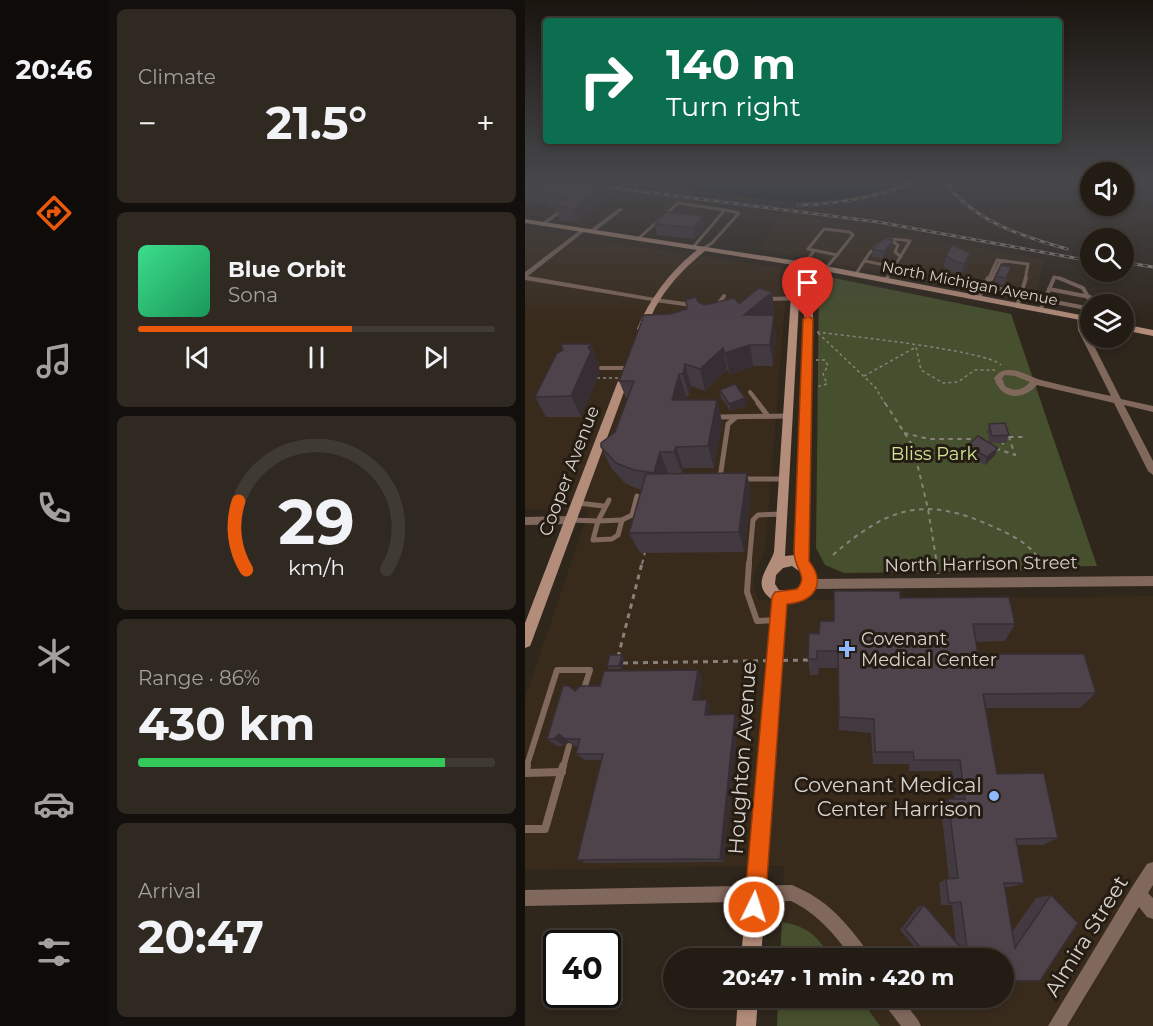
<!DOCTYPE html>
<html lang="en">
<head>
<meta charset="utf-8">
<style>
  body { margin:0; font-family:Montserrat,sans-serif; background:#2f2922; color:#f1f3f6; height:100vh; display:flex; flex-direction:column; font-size:22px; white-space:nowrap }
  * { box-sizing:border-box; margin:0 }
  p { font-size:20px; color:#a3a1a0 }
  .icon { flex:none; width:33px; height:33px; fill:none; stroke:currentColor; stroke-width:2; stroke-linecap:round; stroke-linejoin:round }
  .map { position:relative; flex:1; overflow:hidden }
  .sheet { display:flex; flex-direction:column; gap:9px; padding:9px; background:#130f0c; width:417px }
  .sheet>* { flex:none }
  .hud { position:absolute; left:18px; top:18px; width:519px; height:126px; border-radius:6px; box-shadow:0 3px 9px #0003,0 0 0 2px #403a34; background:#0b6e4f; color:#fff; overflow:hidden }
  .tools { position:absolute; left:555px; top:162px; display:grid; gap:12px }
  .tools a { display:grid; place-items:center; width:54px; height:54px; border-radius:50%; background:#231c15; box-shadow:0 3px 9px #0003,0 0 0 2px #403a34; font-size:30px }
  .speed { position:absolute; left:18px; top:930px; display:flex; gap:12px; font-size:30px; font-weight:700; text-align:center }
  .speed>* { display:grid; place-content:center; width:78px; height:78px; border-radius:50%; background:#231c15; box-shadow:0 3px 9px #0003,0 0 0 2px #403a34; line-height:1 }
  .speed .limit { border:3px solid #111; border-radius:9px; background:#fff; color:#111 }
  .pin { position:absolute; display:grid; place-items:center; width:51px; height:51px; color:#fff; margin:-62px -26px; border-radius:50% 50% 50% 0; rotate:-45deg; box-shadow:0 0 6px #0007 }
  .pin .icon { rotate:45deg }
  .me { position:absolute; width:66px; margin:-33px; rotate:4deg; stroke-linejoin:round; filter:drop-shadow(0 0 4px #0008) }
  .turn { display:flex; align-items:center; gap:21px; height:126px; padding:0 24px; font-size:27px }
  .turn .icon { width:78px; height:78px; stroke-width:2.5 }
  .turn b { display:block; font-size:42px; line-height:51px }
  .big { font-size:45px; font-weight:700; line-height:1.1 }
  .sheet .card { flex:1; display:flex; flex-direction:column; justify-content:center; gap:9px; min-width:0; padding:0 21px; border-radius:9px; background:#2f2922 }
  .sheet .dial { align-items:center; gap:0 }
  .dial svg { height:156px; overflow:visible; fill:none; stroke:#403a34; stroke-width:7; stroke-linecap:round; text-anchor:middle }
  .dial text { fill:#f1f3f6; stroke:none }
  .song { display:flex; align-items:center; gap:18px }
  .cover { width:72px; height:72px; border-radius:9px; background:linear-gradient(135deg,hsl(150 70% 55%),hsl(150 70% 35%)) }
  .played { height:6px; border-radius:3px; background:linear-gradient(90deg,#ea580c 60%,#403a34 60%) }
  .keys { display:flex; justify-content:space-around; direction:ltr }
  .heat { display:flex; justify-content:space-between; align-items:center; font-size:33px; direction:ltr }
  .charge { height:9px; border-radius:4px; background:linear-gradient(90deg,#34c759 86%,#403a34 0) }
  .trip { position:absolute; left:138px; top:948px; width:351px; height:60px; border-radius:30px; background:#231c15; box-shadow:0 3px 9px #0003,0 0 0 2px #403a34; font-weight:700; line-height:60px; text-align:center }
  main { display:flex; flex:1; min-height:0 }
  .tab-bar { display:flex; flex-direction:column; width:108px; justify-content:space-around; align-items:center; background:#0e0b08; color:#a3a1a0 }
  .tab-bar .icon { width:42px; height:42px }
  .tab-bar .on { color:#ea580c }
  .tab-bar b { font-size:27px; color:#f1f3f6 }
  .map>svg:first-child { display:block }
</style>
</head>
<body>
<main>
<nav class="tab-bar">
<b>20:46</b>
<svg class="icon on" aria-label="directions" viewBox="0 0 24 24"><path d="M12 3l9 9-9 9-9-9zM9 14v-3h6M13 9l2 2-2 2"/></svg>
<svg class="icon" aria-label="music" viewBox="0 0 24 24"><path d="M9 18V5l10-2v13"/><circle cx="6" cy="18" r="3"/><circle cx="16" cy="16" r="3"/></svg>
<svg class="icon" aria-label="phone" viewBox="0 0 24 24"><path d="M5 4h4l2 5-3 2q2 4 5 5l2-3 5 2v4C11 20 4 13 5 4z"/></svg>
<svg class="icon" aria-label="climate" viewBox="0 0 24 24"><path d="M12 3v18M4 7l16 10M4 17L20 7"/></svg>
<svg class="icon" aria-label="car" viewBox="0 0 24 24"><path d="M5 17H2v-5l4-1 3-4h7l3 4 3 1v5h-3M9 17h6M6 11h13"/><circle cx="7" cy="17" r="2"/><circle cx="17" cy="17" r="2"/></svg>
<svg class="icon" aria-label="filters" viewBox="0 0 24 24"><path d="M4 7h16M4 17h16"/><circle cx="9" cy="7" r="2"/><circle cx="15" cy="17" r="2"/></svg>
</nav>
<section class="sheet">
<div class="card"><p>Climate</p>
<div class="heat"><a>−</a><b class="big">21.5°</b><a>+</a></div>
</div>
<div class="card">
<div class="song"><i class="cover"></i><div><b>Blue Orbit</b><p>Sona</p></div></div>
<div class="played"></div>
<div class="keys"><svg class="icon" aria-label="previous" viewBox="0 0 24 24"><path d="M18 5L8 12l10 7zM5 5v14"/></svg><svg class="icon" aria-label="pause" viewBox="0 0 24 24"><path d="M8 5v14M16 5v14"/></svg><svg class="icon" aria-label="next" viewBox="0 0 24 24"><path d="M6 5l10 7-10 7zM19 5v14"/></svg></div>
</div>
<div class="card dial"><svg viewBox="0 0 100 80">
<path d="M14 69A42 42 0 1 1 86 69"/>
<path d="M14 69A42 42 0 0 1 10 34" stroke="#ea580c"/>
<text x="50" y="56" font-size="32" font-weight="700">29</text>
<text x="50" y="72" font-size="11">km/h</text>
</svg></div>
<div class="card"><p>Range · 86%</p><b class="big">430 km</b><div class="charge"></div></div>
<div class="card"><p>Arrival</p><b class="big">20:47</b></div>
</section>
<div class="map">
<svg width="628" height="1026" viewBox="0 0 628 1026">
  <rect width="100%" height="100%" fill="#2f261c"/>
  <g fill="#392b1c">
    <polygon points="257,213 519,259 509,302 233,249"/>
    <polygon points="0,230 263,269 240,552 229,575 228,583 234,600 628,596 628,1026 252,1026 253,998 478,998 478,958 255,958 259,866 0,870 0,698 64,510 0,509"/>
  </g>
  <g fill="#464f2e">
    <polygon points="299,276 486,314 572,566 516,567 493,571 319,573 300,565 291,548 294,278"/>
    <path d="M257,922C285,927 291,936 307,958H255Z"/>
    <polygon points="253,998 335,998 355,1026 252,1026"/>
  </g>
  <path fill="#001426" d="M122,181H376C366,184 356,190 346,193C272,212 194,192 122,181Z"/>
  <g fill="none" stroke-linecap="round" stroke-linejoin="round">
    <g stroke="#89827a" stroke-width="1.5" stroke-dasharray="3 3" stroke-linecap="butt">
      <path d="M292,332C322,336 461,350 476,365"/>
      <polyline points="293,333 350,387 361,405"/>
      <polyline points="291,360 300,360 303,366 298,374 302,384 291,387"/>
      <polyline points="339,376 391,347 396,370 418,383 433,382 450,370 470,370"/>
    </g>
    <g stroke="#89827a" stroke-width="2" stroke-dasharray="4.5 4.5" stroke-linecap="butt">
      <polyline points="360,403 388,446 403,509 412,564"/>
      <polyline points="379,433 404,439 450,439"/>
      <polyline points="484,437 499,437"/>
      <polyline points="471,451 484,437 490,455 473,449"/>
      <path d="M308,555C364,506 401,495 471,528C489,536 508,546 517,564"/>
      <polyline points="117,564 120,552"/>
    </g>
    <g stroke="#89827a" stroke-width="3" stroke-dasharray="5 5" stroke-linecap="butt">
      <polyline points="411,563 413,574"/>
      <polyline points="516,563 519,569"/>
      <polyline points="93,657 117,563"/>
    </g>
    <g stroke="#81685d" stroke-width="3">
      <polyline points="18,224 36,211"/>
      <polygon points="299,229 325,232 328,235 312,255 283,249"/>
      <polyline points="114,238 153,203 200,210 169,246"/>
      <polyline points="365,240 373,245 370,252 376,257"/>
      <polyline points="179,248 187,243 214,213 200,210"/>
      <polyline points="340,261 369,267"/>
      <polyline points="279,264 289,251"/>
      <polyline points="301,268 312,255"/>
      <path d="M331,274C347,249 352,234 385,241L361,280"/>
      <polyline points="463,280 472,260 503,264 500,280"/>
      <polyline points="466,280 475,262 480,261"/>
      <polyline points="528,280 529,277 540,280"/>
    </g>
    <g stroke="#81685d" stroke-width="4">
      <polyline points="534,278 558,288 567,304"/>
      <polyline points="361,280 362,278"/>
      <polyline points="462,282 467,278"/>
      <polyline points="460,286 496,293"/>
      <polyline points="524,289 565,297"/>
      <polyline points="454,298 463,278"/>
      <polyline points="241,299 284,298"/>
      <polyline points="130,300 167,305"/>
      <polyline points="520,300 566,309"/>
      <polyline points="192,306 199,296"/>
      <polyline points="492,306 501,278"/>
      <polyline points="515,310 529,278"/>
      <polyline points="76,368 103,368"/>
      <polyline points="225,392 235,405"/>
    </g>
    <g stroke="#81685d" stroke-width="5">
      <polyline points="233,403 243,416"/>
      <polyline points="191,414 195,417 263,416"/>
      <polyline points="195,478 203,424 211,417"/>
      <polyline points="216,479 260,479"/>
      <polyline points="53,503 78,506"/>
      <polyline points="46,520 73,521"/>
      <polygon points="97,520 93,535 87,539 68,540 73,521"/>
      <polyline points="97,520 107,515 112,496"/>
      <polyline points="73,521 84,500"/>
      <polyline points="224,564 228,520 233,515 256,514"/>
    </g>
    <g stroke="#81685d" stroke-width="6">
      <polyline points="224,563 222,592 232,621 252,620"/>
      <polyline points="1,768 32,670 65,670 58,692"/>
      <polyline points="38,768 44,746"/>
    </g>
    <g stroke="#81685d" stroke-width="8">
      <polyline points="0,772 2,766"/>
      <polyline points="0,773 37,772"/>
      <polyline points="0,829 20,829 38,766"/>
    </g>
    <g fill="#81685d" fill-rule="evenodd">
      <polygon points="94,208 99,209 69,232 65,232 65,230"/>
      <polygon points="58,228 61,230 60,231 3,276 130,298 134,300 133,302 0,280 0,272"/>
      <path d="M552,316L559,318L561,330L596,399L628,406V412L599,405L628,461V475L623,471L589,403L512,385C498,401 476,400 469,378C474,372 477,370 485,370C496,370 505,377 516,380C539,386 563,391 586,396L553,330ZM480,375L490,376L505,382C497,391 489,392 480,386L477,378Z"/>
      <polygon points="45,516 49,517 50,520 49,523 45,524 0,525 0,517"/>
      <polygon points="628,576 628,586 285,589 281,588 279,584 281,580 285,579"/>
      <polygon points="628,862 628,885 623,893 628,898 628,919 622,917 614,907 542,1026 523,1026 607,887 622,864"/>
      <path d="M267,885C303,900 320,921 343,952L345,958H327C310,935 293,914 266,901L0,906V890Z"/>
      <polygon points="356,998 376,998 393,1020 396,1026 376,1026 359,1004"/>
    </g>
    <g fill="#b38c7a" fill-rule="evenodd">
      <path d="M0,219L285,263L566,317V322L289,269L282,561C303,582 285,600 261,603L236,958H216L248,600C225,585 243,570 249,552L268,265L180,251C160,267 142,286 130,308C126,316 123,328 116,332L112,329C125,298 146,270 172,250L0,223ZM276,266L281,267L270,555L260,556ZM267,566L278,574V583L269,590H254L250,584L251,575L258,568Z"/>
      <polygon points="598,324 628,330 628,336 598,330"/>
      <polygon points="98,378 103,381 7,641 5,646 0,648 0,623 93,381"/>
      <polygon points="213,998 233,998 231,1026 211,1026"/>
    </g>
    <defs>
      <g id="rail">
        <polyline points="35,181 353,222 566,261"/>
        <path d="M419,181C449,221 495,236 542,249"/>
        <path d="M273,205C314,204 353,198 391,181"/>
        <polyline points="598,262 628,267"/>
      </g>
    </defs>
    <use href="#rail" stroke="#938b84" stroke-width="3"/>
    <use href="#rail" stroke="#251c13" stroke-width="1.5" stroke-dasharray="5" stroke-linecap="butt"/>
    <polyline stroke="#89827a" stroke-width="1.5" stroke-dasharray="3 3" stroke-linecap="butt" points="72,378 98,378"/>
    <polyline stroke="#89827a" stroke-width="3" stroke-dasharray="5 5" stroke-linecap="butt" points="98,663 285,660"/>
  </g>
  <g fill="#433940">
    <polygon points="0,181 86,194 53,223 35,220 30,207 24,207 22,203 0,201"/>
    <polygon points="130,224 180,227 170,239 132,235"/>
    <polygon points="367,247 358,259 347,257 347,249"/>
    <polygon points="421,256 443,264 437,275 429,273 419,267"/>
    <polygon points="486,267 479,285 469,283 471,276"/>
    <polygon points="247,292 249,313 247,315 251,337 248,366 228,366 205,375 202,370 180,391 166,386 164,396 161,396 160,400 192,400 197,422 189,468 158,468 157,473 143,473 143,474 222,473 226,495 219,552 115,553 104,533 116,490 101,484 86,468 76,447 90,432 102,400 94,381 145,314 162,309 173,302 180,305 214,304"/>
    <polygon points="66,344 74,364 73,367 75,372 56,417 21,417 10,397"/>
    <polygon points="195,390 220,398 222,405 206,411 196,398"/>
    <polygon points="464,424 484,435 481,443 465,443 473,448 470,455 460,465 440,453 442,446 465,443 462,431"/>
    <polygon points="375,598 490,624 480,641 451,642 453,654 571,693 555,708 461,708 472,774 533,838 518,845 492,845 499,883 485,887 480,887 487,932 511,898 526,895 553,923 478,958 399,958 375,930 393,907 399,905 431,943 427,905 416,905 414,883 421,879 424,879 416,808 423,799 430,799 427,771 384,771 384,764 348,764 346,733 314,730 313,668 294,668 293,675 285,675 283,659 294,634 309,621"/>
    <polygon points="97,655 99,658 97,669 84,669 82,666"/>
    <polygon points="173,670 177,678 174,700 186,708 185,715 210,714 213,722 199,862 62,863 52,860 76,760 60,760 51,754 53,746 49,746 43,741 39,746 32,746 22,739 50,691 75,686"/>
  </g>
  <g fill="#372e34">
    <polygon points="82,181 86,194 53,223 48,209"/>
    <polygon points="178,216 180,227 170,239 168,228"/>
    <polygon points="368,240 367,247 358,259 359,252"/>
    <polygon points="445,253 443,264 437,275 439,264"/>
    <polygon points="247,292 249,313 222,337 219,315"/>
    <polygon points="249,315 251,337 248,366 245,345"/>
    <polygon points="66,344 74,364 73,367 75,372 56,417 46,396 63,348"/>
    <polygon points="225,345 228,366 205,375 200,353"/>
    <polygon points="198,348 202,370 180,391 175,369"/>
    <polygon points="160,364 166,386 164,396 158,374"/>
    <polygon points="154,374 161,396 154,422 147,400"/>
    <polygon points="220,398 222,405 206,411 204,404"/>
    <polygon points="192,400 197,422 189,468 183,446"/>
    <polygon points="151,447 158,468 157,473 149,452"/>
    <polygon points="473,448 470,455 460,465 462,457"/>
    <polygon points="135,452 143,473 138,494 129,473"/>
    <polygon points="222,473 226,495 219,552 214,532"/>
    <polygon points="97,655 99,658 97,669 94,666"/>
    <polygon points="173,670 177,678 173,708 168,700"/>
    <polygon points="182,700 186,708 184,722 180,715"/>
    <polygon points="210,714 213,722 199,862 195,859"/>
    <polygon points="34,734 43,741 39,746 29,739"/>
  </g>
  <g fill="#4e424b" stroke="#372e34" stroke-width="1.5">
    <polygon points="0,181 82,181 48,209 30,206 42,197 35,196 33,193 18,193 22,190 0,188"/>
    <polygon points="141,212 178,216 168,228 130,224"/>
    <polygon points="360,238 368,240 359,252 347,249"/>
    <polygon points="427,245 445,253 439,264 431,262 421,256"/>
    <polygon points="476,265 486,267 481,278 471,276"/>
    <polygon points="234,288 247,292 219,315 249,315 245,345 225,345 200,353 198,348 175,369 160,364 158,374 154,374 147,400 192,400 183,446 151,447 149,452 135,452 129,473 109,470 91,463 76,447 76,443 90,432 109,381 94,381 119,315 145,314 162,309 161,300 171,297 173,302 180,305 209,298 214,304"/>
    <polygon points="36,344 66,344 63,348 66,351 46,396 10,397 32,353 38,350"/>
    <polygon points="210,384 220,398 204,404 195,390"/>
    <polygon points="480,423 484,435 467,436 464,424"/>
    <polygon points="453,436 473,448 462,457 442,446"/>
    <polygon points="222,473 214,532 104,533 121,474"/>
    <polygon points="309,591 375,591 375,598 484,597 490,624 448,624 453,654 559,654 571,693 458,694 472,774 519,773 533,838 491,839 499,883 479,883 490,948 526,895 553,923 515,981 478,981 478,958 404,958 380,929 399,905 443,956 436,902 424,903 421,879 433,878 423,799 440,799 435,760 389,760 388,752 350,752 349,719 314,717 313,651 292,651 292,659 283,659 284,633 294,634 295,621 309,621"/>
    <polygon points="85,655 97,655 94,666 82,666"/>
    <polygon points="173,670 168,700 182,700 180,715 210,714 195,859 52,860 78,754 51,754 55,739 40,739 34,734 29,739 22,739 38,686 44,686 50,691 55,686 75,686 79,671"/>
  </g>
  <linearGradient id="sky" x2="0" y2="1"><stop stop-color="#1a150f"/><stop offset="0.56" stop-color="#47474b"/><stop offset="1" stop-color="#47474b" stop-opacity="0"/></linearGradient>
  <rect width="628" height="324" fill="url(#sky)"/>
  <path fill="#ea580c" stroke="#983908" stroke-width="1.5" d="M283,316L288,319L284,561C302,584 289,602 262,604L240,907L237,914L229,917L222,914L219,907L247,597L250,592L272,589C284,575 269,570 269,551L278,319Z"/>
  <g fill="#8eb9fd" stroke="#251c13" stroke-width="2">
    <path d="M319 640h6v6h6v6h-6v6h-6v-6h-6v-6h6z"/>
    <circle cx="469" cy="796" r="6"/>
  </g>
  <g text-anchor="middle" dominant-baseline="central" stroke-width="6" stroke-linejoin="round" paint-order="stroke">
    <g font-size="15" fill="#d8d2cc" stroke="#251c13">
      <text transform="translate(445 283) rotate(11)">North Michigan Avenue</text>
    </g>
    <g font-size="18" fill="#cfe591" stroke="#251c13">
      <text x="409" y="454">Bliss Park</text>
    </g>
    <g font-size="18" fill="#d8d2cc" stroke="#251c13">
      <text transform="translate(44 471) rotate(-69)">Cooper Avenue</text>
      <text transform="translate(456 564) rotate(-1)">North Harrison Street</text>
    </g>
    <g font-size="18" fill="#d8d2cc" stroke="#251c13" text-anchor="start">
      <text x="336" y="639">Covenant<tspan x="336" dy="21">Medical Center</tspan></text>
    </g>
    <g font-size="21" fill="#d8d2cc" stroke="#251c13">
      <text transform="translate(217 758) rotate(-86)">Houghton Avenue</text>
      <text transform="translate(561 936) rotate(-58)">Almira Street</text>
    </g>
    <g font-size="21" fill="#d8d2cc" stroke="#251c13" text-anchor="end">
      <text x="457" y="784">Covenant Medical<tspan x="457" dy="24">Center Harrison</tspan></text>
    </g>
  </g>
</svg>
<div class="tools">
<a><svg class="icon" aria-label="sound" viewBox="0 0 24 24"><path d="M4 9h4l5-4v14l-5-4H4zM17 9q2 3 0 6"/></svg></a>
<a><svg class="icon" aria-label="search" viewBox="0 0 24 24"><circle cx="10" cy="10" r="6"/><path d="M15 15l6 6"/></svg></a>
<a><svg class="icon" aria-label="layers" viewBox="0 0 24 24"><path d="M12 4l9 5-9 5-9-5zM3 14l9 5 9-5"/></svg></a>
</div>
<div class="speed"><div class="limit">40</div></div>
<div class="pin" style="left:283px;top:319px;background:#d93025"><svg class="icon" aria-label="arrive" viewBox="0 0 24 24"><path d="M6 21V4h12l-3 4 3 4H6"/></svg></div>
<svg class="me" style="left:229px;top:907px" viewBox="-20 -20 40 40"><circle r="17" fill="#ea580c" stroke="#fff" stroke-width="3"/><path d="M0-11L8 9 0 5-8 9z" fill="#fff"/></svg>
<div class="trip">20:47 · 1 min · 420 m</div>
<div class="hud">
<div class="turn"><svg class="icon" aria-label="right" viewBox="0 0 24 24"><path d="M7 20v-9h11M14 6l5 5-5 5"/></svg><div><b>140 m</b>Turn right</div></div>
</div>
</div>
</main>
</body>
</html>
